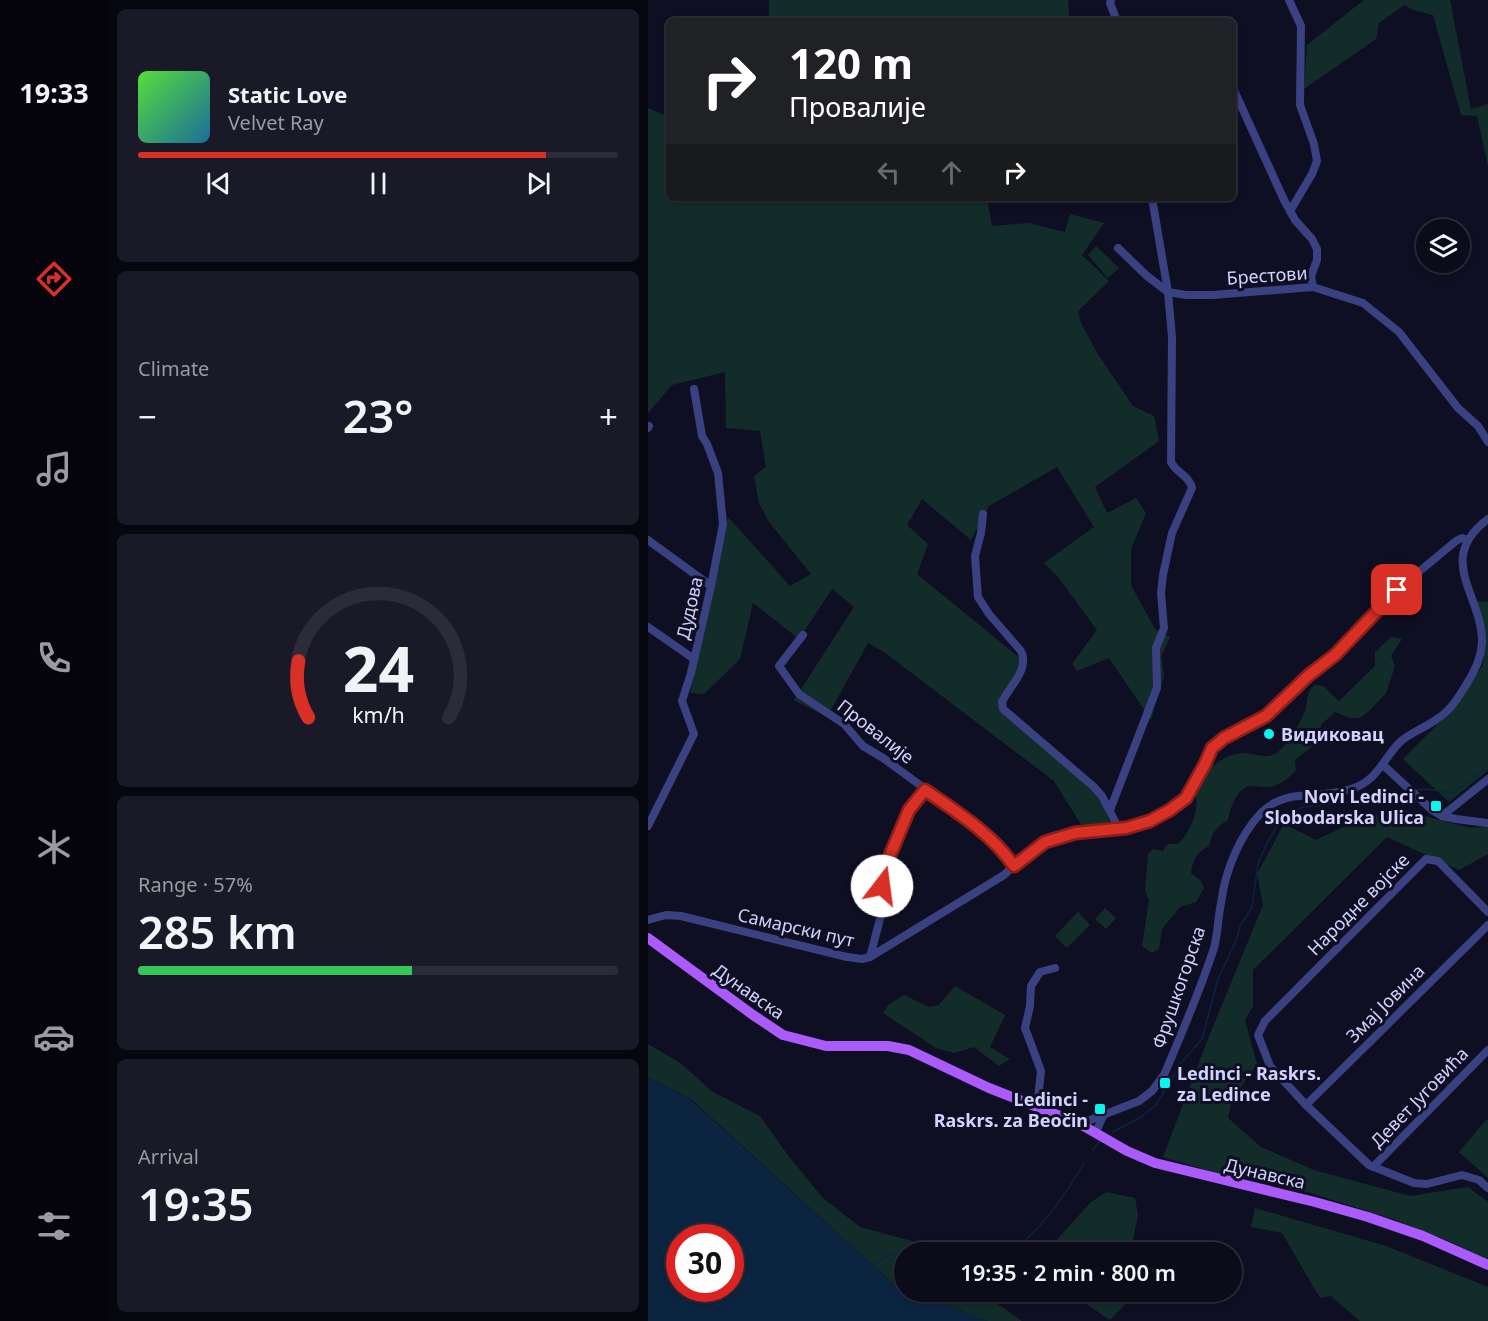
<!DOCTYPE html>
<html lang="en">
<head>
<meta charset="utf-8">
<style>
  body { margin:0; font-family:"Noto Sans",sans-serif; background:#191927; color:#f1f3f6; height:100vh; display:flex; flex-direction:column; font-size:22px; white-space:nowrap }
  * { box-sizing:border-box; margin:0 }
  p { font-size:20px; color:#9a9ba2 }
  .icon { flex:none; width:33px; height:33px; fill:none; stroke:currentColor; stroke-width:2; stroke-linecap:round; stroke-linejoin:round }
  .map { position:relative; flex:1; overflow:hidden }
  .panel { display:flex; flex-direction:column; gap:9px; padding:9px; background:#06060e; width:540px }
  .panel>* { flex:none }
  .banner { position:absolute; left:18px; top:18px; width:570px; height:183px; border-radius:9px; box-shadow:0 3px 9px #0003,0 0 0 2px #2b2b39; background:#202124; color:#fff; overflow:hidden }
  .controls { position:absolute; left:768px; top:219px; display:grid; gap:12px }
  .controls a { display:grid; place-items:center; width:54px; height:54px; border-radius:50%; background:#0b0b1a; box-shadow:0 3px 9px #0003,0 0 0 2px #2b2b39; font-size:30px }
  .speed { position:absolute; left:18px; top:1224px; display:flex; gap:12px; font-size:30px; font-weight:700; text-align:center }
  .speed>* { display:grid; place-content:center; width:78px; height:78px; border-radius:50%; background:#0b0b1a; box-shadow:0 3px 9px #0003,0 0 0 2px #2b2b39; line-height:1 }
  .speed .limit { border:9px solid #d22; background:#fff; color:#111 }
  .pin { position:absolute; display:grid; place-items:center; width:51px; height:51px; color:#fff; margin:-26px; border-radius:12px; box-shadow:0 3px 9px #0006 }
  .me { position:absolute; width:66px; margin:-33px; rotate:15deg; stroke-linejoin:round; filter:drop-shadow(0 0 4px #0008) }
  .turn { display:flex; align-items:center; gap:21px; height:126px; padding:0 24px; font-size:27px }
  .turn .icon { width:78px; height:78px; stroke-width:2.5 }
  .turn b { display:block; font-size:42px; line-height:51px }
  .lanes { display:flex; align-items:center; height:57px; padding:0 24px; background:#0003; justify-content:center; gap:30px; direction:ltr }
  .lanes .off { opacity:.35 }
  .big { font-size:45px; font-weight:600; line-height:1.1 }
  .panel .card { flex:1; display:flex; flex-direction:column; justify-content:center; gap:9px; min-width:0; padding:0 21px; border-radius:9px; background:#191927 }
  .panel .dial { align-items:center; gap:0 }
  .dial svg { height:156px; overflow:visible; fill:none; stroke:#2b2b39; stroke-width:7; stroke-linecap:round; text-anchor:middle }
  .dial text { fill:#f1f3f6; stroke:none }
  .song { display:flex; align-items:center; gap:18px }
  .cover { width:72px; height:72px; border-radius:9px; background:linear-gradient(135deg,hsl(110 70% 55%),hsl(200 70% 35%)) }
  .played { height:6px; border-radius:3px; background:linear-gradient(90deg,#d93025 85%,#2b2b39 85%) }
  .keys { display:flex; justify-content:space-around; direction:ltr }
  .heat { display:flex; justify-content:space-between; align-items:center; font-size:33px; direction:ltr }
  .charge { height:9px; border-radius:4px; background:linear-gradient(90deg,#34c759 57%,#2b2b39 0) }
  .trip { position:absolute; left:246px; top:1242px; width:348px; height:60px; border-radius:30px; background:#0b0b1a; box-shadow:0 3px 9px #0003,0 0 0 2px #2b2b39; font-weight:600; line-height:60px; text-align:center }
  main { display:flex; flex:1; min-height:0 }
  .menu { display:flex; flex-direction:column; width:108px; justify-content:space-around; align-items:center; background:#04040a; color:#9a9ba2 }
  .menu .icon { width:42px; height:42px }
  .menu .on { color:#d93025 }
  .menu b { font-size:27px; color:#f1f3f6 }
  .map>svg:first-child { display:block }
</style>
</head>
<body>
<main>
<nav class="menu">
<b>19:33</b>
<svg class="icon on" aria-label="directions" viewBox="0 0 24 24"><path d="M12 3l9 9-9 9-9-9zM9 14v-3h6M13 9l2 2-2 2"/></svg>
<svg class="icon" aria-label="music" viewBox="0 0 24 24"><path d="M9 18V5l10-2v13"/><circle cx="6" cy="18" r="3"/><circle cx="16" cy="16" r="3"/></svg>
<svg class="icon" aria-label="phone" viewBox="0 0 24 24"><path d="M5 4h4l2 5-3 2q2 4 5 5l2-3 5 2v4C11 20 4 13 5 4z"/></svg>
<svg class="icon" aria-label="climate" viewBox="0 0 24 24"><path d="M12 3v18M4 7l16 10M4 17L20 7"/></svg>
<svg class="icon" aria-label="car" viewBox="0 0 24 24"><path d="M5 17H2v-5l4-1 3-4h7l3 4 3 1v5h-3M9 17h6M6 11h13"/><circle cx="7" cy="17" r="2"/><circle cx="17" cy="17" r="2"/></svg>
<svg class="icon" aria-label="filters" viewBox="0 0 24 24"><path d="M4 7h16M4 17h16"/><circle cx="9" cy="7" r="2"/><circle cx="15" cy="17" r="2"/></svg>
</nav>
<section class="panel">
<div class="card">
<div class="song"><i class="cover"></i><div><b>Static Love</b><p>Velvet Ray</p></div></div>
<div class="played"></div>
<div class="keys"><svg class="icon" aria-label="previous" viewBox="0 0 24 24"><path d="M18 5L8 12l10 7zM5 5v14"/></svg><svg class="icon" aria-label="pause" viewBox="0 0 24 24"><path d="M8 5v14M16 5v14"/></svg><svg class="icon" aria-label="next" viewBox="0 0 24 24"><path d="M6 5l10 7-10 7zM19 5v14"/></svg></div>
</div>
<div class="card"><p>Climate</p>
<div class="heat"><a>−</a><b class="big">23°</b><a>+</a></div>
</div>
<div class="card dial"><svg viewBox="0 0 100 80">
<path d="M14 69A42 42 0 1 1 86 69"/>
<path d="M14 69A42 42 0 0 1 9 40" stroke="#d93025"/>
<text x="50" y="56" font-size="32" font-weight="700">24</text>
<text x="50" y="72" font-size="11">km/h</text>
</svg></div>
<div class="card"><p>Range · 57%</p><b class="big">285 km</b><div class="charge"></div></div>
<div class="card"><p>Arrival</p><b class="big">19:35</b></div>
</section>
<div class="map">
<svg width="840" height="1321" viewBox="0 0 840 1321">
  <rect width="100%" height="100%" fill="#0f0f23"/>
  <g fill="#122d29">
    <polygon points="121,0 420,0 421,21 121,21"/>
    <polygon points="716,0 802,0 823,109 840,104 840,167 829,116 813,115 785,15 766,10 756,5 731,23 728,39 656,89 659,45"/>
    <polygon points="0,108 21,117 21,198 339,198 344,226 380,223 417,232 422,214 456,223 434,255 461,281 430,311 433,323 449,353 485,406 506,416 511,441 447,487 459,513 488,498 498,513 483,549 483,585 507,629 522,637 513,657 516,675 503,720 461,658 429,671 424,664 449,630 410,577 396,563 446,527 409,467 341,506 323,540 274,499 259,525 280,544 269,574 373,659 355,704 451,795 463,825 434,826 406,781 236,652 220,643 179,717 146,700 206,607 184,589 151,639 105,603 92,659 56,694 42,693 65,595 80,517 142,586 163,574 121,522 111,503 106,476 118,467 112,431 78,428 77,372 24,385 0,413"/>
    <polygon points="448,246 471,268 460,278 440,255"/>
    <polygon points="829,601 840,602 840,770 801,802 755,759 808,706 835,665 837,637"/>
    <path d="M743,637L754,639L743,656L747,666L738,693L721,711L712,718H702L687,712L673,725C671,747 662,747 647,760L648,770C641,779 628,788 616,787C611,787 607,785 602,786C588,789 582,809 580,820C568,827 564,833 561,846C549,852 545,859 543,873L553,881L556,888L548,902L532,907L514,929L511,949L504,953L494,946L501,900L497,890L500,854L505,849L515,851L520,844H530C542,833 555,804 545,789L560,766L564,767C574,758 585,753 598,753C608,754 617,759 627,754C637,749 653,722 657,711C661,699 656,698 666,685L675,686L691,701L727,666V652Z"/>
    <polygon points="751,809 822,828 840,826 840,854 811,870 739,837 605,970 605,1006 597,1020 609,1064 584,1100 580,1118 613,1147 666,1170 762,1196 820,1187 840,1202 840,1261 803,1242 745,1219 634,1184 575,1175 515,1157 560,1039 615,905 609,874 636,824 668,840 708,821"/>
    <polygon points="457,908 468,918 458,929 447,919"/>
    <polygon points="430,912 442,925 419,948 407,936"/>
    <polygon points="307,986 357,1015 342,1047 362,1059 351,1066 326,1047 306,1053 288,1048 235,1013 240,1005 256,995 281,1007 291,1005"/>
    <polygon points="0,1044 32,1063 65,1092 112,1116 139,1154 175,1198 212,1227 305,1252 256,1252 256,1287 243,1282 43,1099 0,1077"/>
    <polygon points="839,1119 840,1120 840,1178 811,1152"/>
    <polygon points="458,1192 487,1198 490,1215 483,1250 485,1252 398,1252 442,1203"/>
    <polygon points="607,1208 738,1246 840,1287 840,1321 712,1321 683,1296 672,1298 634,1233 603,1227"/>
    <polygon points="267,1292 358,1292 347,1302 374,1321 340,1321"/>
    <polygon points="421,1292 489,1292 462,1320"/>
  </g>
  <path fill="#0b2540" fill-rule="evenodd" d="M0,1077L42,1099L243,1282L256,1287V1292H267L340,1321H0ZM32,1238H82V1288H32Z"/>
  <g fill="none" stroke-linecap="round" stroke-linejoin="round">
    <g stroke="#0b2540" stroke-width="1.5">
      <polyline points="768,790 778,789 806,793 840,766"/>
      <polyline points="465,1132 493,1117 508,1105 533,1063 554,1039 570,979 589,938 592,926 604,907 610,864 619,843 633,819 641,812 655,807 754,797 761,793"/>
      <polyline points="445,1150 451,1142"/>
      <polyline points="275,1252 286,1250 303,1252"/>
      <path d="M363,1252C394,1229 417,1196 436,1163"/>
      <polyline points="225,1265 244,1253 256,1255"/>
    </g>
    <g stroke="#3a4181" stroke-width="8">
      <polyline points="463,0 462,3 469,21"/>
      <polyline points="641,0 653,26 652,105 666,144 669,161 664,174 642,211"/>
      <polyline points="585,88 636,200 647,220 664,239 669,249 669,260 663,276 665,287"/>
      <polyline points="470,248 499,276 520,292 538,295 565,295 665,287 715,303 751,332 810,408 830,426 840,442"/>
      <polyline points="0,428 1,426"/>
      <path d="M335,514L333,533L327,556L330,597L341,614L373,651C382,669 361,687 354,702L355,709L446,787L454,796L471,829"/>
      <polyline points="0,540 63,586"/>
      <polyline points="0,627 46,659"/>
      <polyline points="155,635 131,666 151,694 196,724 215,746 235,758 317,818 350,847 366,866"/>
      <polyline points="735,765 784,810 794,816 808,819 840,823"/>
      <path d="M462,810L509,688L508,648L516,628L513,593L515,575L524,533L544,488C541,475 528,473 523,462L524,337L520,292L504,198"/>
      <polyline points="794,816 840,779"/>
      <polyline points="0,826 46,734 34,701 43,673 63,586 75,524 70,473 59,444 54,436 46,389"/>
      <polyline points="840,912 790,861 778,859 617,1021 610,1035 622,1066 658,1105 721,1165 766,1183 779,1184 814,1175 831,1180 840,1188"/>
      <polyline points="0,920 18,915 33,916 199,957 214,959 222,957 356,875 375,857 397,842 427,833 478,828 502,821 522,810 538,798 557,764 564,748 569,743 618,716 661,675 687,655 749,590 808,541 814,538 820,540"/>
      <polyline points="222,957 233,915 231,900 237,867 261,810 277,790"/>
      <polyline points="658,1105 840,925"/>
      <polyline points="389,1108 393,1071 377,1028 382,1006 383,986 392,972 407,968"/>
      <path d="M432,1124L491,1101L504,1091L516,1075C534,1033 552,991 566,948C570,933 570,918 573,903C577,872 591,836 613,813C638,787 672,800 703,789C729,781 734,761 751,743C761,733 777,728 789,719C802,711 810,698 818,685C826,673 833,658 834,643C835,595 786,560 840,519"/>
      <polyline points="448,1132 456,1114"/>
      <polyline points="725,1167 840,1050"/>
    </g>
    <polyline stroke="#ab5bfc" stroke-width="10" points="0,938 105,1015 135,1035 178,1046 240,1046 261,1050 341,1088 432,1124 479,1151 507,1163 667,1202 720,1217 775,1236 840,1265"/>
  </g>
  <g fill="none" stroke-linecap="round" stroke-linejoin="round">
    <defs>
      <path id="route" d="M234,886L237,867L261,810L277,790C309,812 344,834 366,866L397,842L427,833L478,828L502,821L522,810L538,798L557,764L564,748L576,738L618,716L661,675L687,655L749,590"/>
    </defs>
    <use href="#route" stroke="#8d1f18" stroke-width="15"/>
    <use href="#route" stroke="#d93025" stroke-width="10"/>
  </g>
  <g fill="#05f7f0" stroke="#0f0f23" stroke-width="2">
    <circle cx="621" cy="734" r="6"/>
    <rect x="782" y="800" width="12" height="12" rx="3"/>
    <rect x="511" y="1077" width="12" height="12" rx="3"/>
    <rect x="446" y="1103" width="12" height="12" rx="3"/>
  </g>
  <g text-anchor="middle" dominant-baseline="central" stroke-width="6" stroke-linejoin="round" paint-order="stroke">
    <g font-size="18" fill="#d2d2fe" stroke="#0f0f23">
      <text transform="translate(619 275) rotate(-4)">Брестови</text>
      <text transform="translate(41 608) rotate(-77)">Дудова</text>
      <text transform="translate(228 731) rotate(38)">Провалије</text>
      <text transform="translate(710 904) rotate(-45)">Народне војске</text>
      <text transform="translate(148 927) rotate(13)">Самарски пут</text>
      <text transform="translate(530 987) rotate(-71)">Фрушкогорска</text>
      <text transform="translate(101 991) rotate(35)">Дунавска</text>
      <text transform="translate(737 1003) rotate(-45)">Змај Јовина</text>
      <text transform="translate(771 1097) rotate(-46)">Девет Југовића</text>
      <text transform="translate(617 1173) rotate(13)">Дунавска</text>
    </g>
    <g font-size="18" font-weight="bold" fill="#d2d2fe" stroke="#0f0f23" text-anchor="start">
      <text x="633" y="734">Видиковац</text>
      <text x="776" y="796" text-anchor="end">Novi Ledinci -<tspan x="776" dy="21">Slobodarska Ulica</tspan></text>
      <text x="529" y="1073">Ledinci - Raskrs.<tspan x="529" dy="21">za Ledince</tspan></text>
      <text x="440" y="1099" text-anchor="end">Ledinci -<tspan x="440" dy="21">Raskrs. za Beočin</tspan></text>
    </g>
  </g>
</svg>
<div class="controls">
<a><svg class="icon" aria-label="layers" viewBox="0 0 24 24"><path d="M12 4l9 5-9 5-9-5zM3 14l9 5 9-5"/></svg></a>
</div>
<div class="speed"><div class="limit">30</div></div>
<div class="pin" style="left:749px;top:590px;background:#d93025"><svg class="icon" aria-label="arrive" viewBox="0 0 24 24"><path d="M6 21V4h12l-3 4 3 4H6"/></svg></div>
<svg class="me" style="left:234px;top:886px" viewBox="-20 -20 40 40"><circle r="19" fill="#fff"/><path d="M0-13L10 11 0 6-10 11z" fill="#d93025"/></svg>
<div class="trip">19:35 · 2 min · 800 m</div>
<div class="banner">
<div class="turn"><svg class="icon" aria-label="right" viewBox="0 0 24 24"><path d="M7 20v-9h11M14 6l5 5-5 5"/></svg><div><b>120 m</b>Провалије</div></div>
<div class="lanes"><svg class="icon off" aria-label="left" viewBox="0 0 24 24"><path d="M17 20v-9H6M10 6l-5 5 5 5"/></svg><svg class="icon off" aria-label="ahead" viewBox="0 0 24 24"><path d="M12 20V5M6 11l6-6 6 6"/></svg><svg class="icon" aria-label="right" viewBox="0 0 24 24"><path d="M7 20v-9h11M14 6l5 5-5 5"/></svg></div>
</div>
</div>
</main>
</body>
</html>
